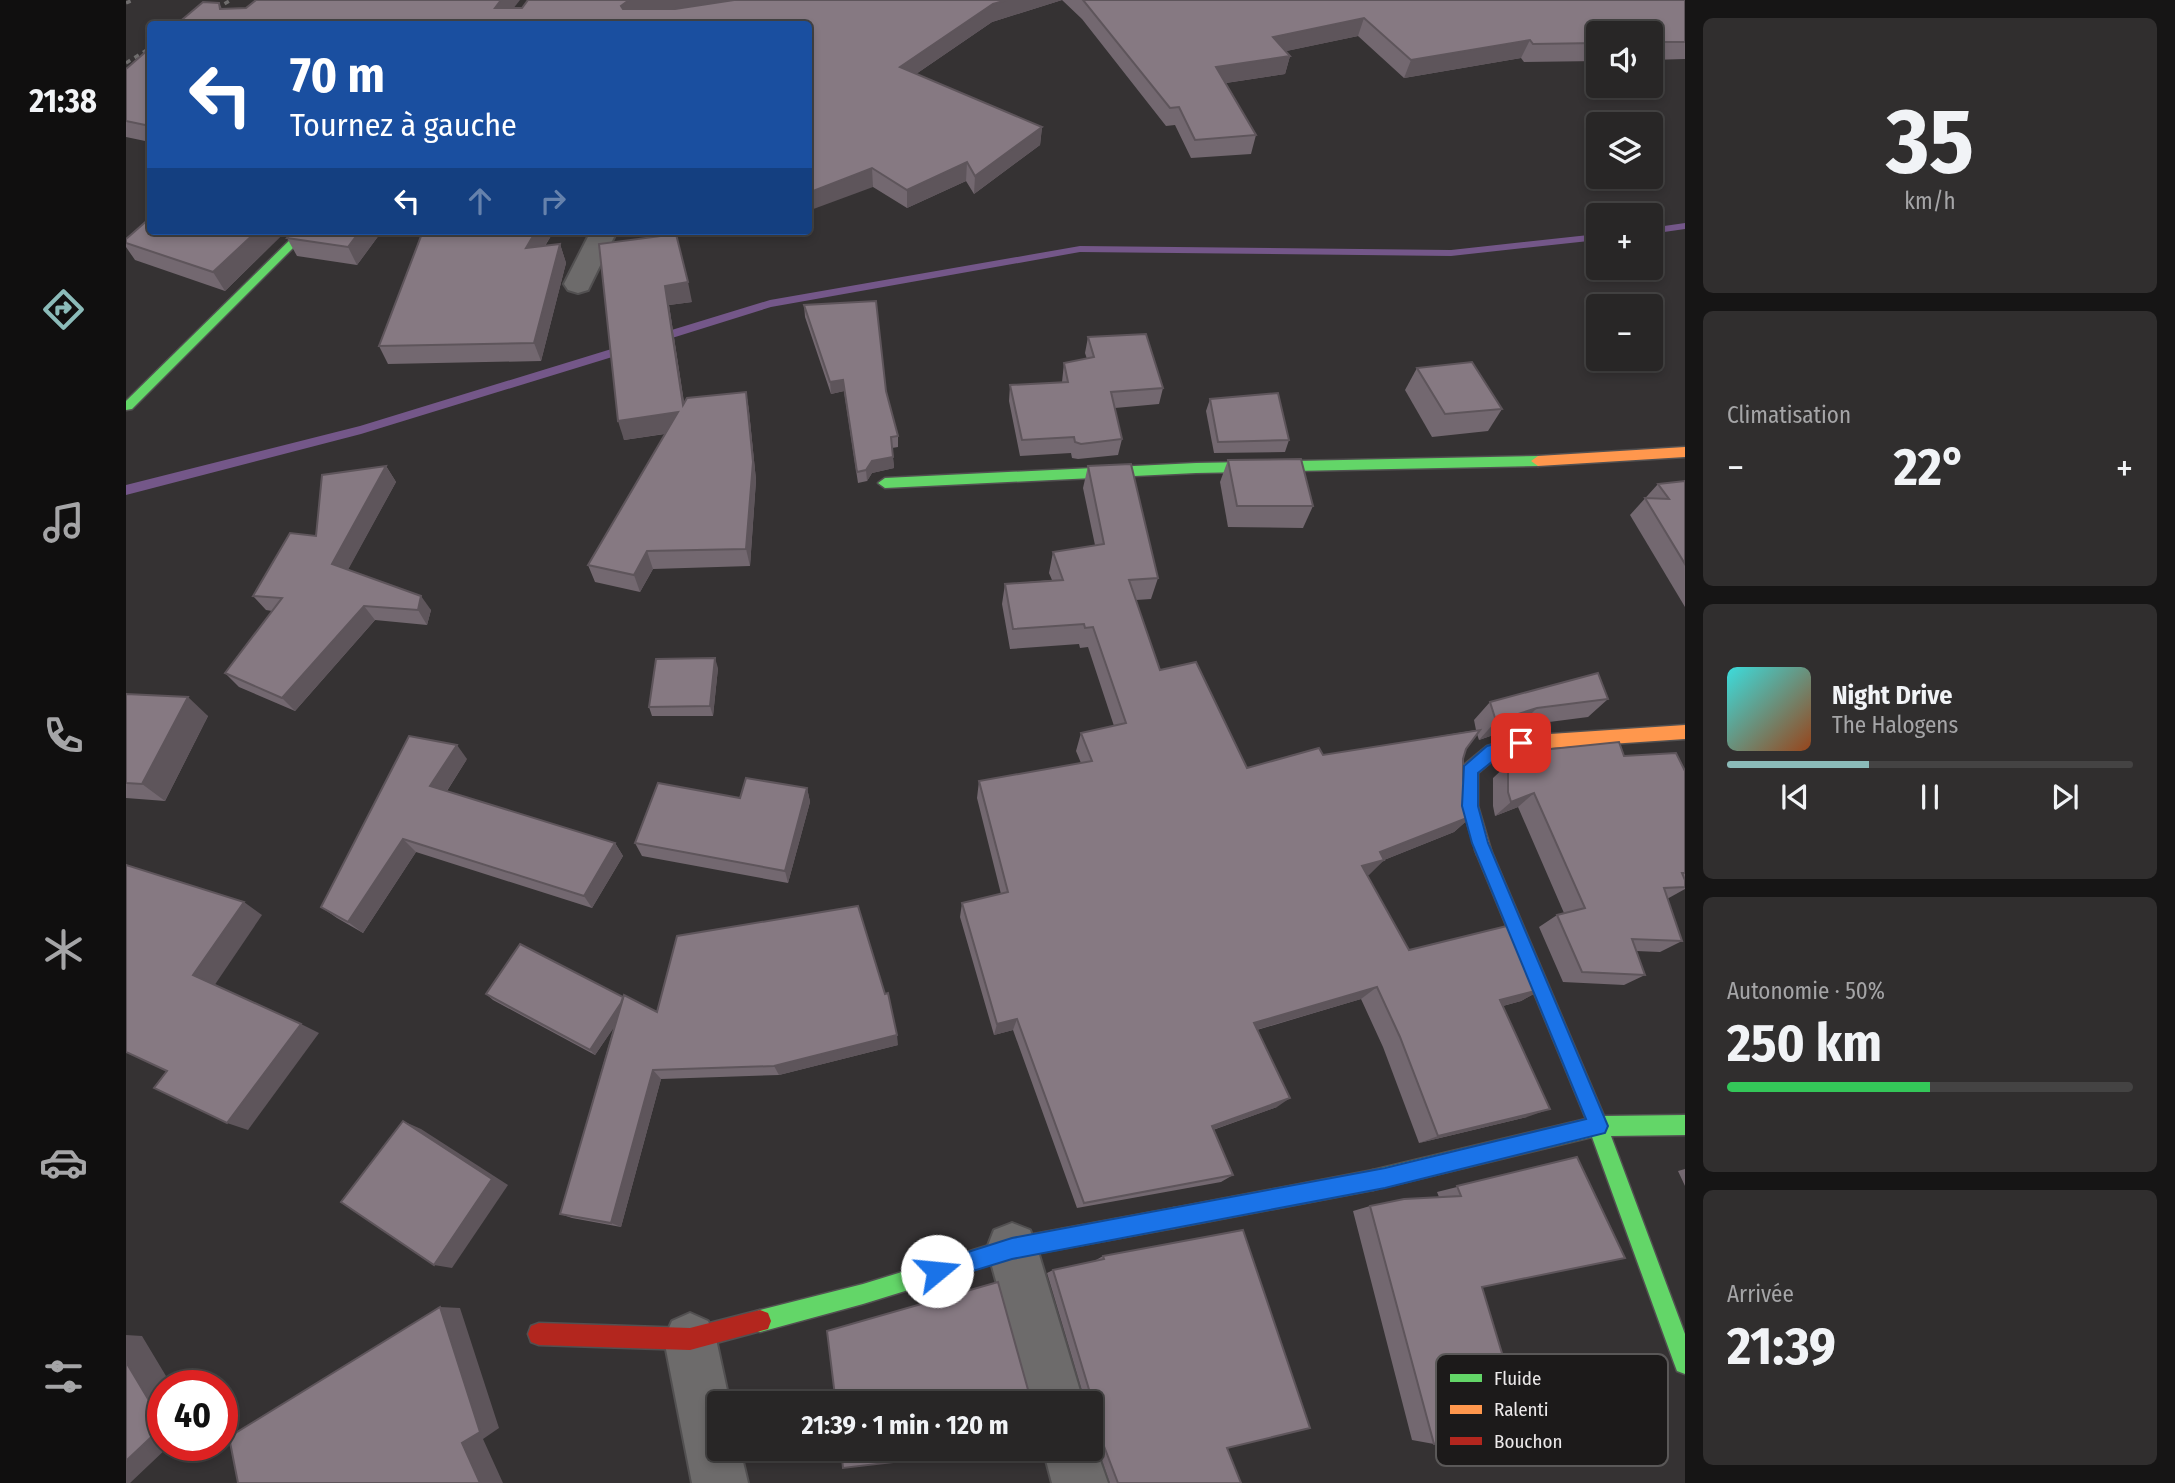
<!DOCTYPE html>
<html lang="fr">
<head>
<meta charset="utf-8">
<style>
  body { margin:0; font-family:"Fira Sans Condensed",sans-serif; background:#302e2e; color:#f1f3f6; height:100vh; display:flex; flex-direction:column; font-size:26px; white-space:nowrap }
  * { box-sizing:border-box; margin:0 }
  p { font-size:23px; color:#a5a5a7 }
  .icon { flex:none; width:38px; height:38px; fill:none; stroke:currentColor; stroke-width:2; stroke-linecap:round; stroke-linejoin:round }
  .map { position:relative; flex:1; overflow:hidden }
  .sheet { display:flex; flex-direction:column; gap:18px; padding:18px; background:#161515; width:490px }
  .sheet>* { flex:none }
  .hud { position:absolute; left:21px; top:21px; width:665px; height:214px; border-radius:7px; box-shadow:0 4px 10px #0003,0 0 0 2px #444343; background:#1a4fa0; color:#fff; overflow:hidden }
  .controls { position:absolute; left:1460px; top:21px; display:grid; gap:14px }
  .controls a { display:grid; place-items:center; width:77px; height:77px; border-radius:7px; background:#282626; box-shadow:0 4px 10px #0003,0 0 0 2px #444343; font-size:35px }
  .speed { position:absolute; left:21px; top:1370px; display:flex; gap:14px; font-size:35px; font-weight:700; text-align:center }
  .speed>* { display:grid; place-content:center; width:91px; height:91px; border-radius:50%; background:#282626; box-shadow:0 4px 10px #0003,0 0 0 2px #444343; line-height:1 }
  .speed .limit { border:10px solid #d22; background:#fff; color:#111 }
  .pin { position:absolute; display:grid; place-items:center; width:60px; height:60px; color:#fff; margin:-30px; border-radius:14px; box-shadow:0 4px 10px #0006 }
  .me { position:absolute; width:77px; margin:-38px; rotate:73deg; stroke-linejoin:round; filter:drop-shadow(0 0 5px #0008) }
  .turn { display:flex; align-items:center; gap:24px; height:147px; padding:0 28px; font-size:32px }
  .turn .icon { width:91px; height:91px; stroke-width:2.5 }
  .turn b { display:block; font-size:49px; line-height:60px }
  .lanes { display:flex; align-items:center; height:66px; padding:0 28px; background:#0003; justify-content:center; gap:35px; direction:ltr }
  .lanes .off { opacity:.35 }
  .big { font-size:52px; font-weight:700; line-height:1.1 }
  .sheet .widget { flex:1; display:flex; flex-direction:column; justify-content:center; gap:10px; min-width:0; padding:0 24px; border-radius:10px; background:#302e2e }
  .sheet .dial { align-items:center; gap:0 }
  .dial b { font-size:91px; line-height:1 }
  .song { display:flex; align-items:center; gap:21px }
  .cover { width:84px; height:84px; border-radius:10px; background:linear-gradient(135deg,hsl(180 70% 55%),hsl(20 70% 35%)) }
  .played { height:7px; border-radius:4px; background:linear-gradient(90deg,#8bbbb9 35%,#444343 35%) }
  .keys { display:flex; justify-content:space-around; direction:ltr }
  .heat { display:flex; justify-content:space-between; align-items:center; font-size:38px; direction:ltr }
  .charge { height:10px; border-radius:5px; background:linear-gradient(90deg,#34c759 50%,#444343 0) }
  .trip { position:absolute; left:581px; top:1391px; width:396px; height:70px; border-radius:7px; background:#282626; box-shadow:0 4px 10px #0003,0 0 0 2px #444343; font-weight:700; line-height:70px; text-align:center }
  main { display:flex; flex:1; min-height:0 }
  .tab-bar { display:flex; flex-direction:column; width:126px; justify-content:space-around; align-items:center; background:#100f0f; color:#a5a5a7 }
  .tab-bar .icon { width:49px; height:49px }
  .tab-bar .current { color:#8bbbb9 }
  .tab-bar b { font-size:32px; color:#f1f3f6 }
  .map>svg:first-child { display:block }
</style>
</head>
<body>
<main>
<nav class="tab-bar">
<b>21:38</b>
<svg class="icon current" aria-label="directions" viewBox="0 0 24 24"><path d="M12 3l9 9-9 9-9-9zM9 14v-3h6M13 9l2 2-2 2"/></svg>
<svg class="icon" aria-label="music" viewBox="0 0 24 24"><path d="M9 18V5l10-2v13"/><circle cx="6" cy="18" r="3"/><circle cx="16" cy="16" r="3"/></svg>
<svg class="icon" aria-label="phone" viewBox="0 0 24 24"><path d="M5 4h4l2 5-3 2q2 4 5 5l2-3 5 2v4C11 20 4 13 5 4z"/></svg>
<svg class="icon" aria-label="climate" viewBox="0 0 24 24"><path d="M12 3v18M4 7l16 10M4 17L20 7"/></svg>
<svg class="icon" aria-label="car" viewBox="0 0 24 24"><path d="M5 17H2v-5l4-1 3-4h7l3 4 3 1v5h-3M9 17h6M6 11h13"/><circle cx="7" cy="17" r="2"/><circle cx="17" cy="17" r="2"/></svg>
<svg class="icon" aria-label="filters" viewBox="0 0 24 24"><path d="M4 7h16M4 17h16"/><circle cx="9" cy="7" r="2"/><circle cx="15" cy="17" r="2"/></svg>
</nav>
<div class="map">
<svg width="1559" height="1483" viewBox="0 0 1559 1483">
  <rect width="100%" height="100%" fill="#353233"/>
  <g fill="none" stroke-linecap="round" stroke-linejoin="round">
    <g fill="#745789" fill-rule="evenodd">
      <polygon points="1559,223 1559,229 1524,234 1524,228"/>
      <polygon points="1472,234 1472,240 1325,256 954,252 645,307 530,343 524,339 526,336 644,300 954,246 1325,250"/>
      <polygon points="505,343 511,347 509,350 235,434 0,495 0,485 234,426"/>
    </g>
    <defs>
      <g id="street">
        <polygon points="465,231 491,231 462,290 452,293 442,290 438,284"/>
        <polygon points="886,1223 904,1230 911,1248 958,1404 904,1404 861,1248 868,1230"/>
        <polygon points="564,1313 582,1321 590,1339 604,1404 593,1404 593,1449 614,1449 622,1483 566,1483 538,1339 546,1321"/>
        <polygon points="964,1432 982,1483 926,1483 917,1449 964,1449"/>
      </g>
      <g id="fast">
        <polygon points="173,231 184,231 6,409 0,410 0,401"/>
        <polygon points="1412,456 1419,461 1412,466 1070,473 759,488 752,483 759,478 1070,463"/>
        <polygon points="1357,842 1363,845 1365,850 1478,1116 1559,1115 1559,1135 1485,1136 1559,1334 1559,1374 1551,1371 1548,1363 1466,1137 1247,1190 1240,1187 1237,1180 1240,1173 1247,1170 1460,1119 1349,850 1351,845"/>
        <polygon points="1048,1208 1055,1211 1058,1218 1055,1225 1048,1228 886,1258 737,1304 634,1332 626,1329 623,1321 626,1313 634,1310 737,1284 886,1238"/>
      </g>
      <g id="slow">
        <polygon points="1559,447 1559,457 1412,466 1405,461 1412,456"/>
        <polygon points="1559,725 1559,739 1395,750 1372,756 1352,773 1352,806 1365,850 1363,855 1357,858 1351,855 1336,806 1336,770 1338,765 1361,746 1395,736"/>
      </g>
      <g id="jam">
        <polygon points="1247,1170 1254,1173 1257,1180 1254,1187 1247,1190 1048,1228 1041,1225 1038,1218 1041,1211 1048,1208"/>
        <polygon points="634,1310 642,1313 645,1321 642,1329 564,1350 413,1345 405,1342 402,1334 405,1326 413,1323 564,1328"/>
      </g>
    </defs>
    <use href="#street" stroke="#525051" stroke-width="4"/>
    <use href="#fast" stroke="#525051" stroke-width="3"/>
    <use href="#slow" stroke="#525051" stroke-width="3"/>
    <use href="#jam" stroke="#525051" stroke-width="3"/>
    <use href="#street" fill="#6d6b6b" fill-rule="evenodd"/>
    <use href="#fast" fill="#63d668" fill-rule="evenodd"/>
    <use href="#slow" fill="#ff974d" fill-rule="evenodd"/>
    <use href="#jam" fill="#b3261e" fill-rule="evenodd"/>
    <g stroke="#6f6d6d" stroke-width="3.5" stroke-dasharray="5 5" stroke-linecap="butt">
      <polyline points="0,3 7,0"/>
      <polyline points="64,24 105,0"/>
      <polyline points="0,63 24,48"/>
    </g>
  </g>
  <g fill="#736870">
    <polygon points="402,0 1559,0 1559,59 1524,60 1524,33 1472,33 1472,61 1398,62 1395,58 1278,78 1232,36 1160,51 1164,56 1159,74 1100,83 1130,135 1125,154 1065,158 1049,125 1040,126 956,19 936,0 866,22 790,74 916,127 914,145 848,194 840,181 781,208 747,187 682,24 51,24 93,3 96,9 396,8"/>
    <polygon points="24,48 24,142 0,137 0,69"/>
    <polygon points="24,231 160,231 99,291 9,260 0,247 0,239"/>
    <polygon points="256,231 231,265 171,256 161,238"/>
    <polygon points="297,231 428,231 419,246 434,244 440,263 415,361 262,364 253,346"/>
    <polygon points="473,244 566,302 543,305 558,402 620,392 623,411 630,480 624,566 527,569 514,592 469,582 462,565 539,434 498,440"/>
    <polygon points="678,305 760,391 772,436 772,447 766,448 768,468 746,473 741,481 732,483 718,391 705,394 679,317"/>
    <polygon points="962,337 1037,388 1033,404 989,408 996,439 992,455 952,459 946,458 945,453 894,456 883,401 884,385 936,382 938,363 961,359 959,353"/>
    <polygon points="1291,368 1376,409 1362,431 1306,437 1279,390"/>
    <polygon points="1084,399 1163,440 1159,452 1088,453 1080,411"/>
    <polygon points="1102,460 1187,506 1177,528 1102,527 1094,482"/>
    <polygon points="260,466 270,482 222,569 305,610 301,625 249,620 169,711 113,687 99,673 146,611 140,610 127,596"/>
    <polygon points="962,466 1032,578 1025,599 1010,600 1034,670 1121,768 1350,730 1348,720 1364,702 1482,699 1462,717 1393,726 1353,740 1351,734 1340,749 1337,759 1337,780 1346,816 1328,832 1258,860 1241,876 1283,950 1417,989 1395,1001 1377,1006 1401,1117 1293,1143 1257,1047 1235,999 1131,1030 1151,1107 1087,1130 1107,1175 1095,1182 951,1208 887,1030 868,1035 834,917 836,903 875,894 851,798 853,781 955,763 950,751 955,733 988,726 962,647 954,648 953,644 884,649 876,604 879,584 926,580 923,573 927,552 969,545 957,488"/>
    <polygon points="1559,481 1559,607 1504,515 1532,484"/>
    <polygon points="592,668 587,716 526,716 523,707"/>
    <polygon points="0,694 82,716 39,801 0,798"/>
    <polygon points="1498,756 1559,771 1559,889 1541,899 1556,941 1534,952 1510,951 1519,975 1498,985 1437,982 1413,927 1431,915 1438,913 1392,807 1369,816 1367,806 1367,778 1382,764"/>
    <polygon points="341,759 321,791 489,843 497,856 466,908 290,852 237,933 211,918 195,907"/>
    <polygon points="681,788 684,802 662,883 516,856 509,843"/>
    <polygon points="360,994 497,997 531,1012 772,1045 653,1075 535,1079 495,1227 446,1218 434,1214 488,1027 469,1055 367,1000"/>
    <polygon points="1451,1157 1356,1287 1308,1444 1286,1440 1227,1211 1244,1206 1313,1197 1311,1192"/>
    <polygon points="1559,1169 1559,1186 1552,1171"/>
    <polygon points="977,1256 1101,1448 1115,1483 984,1483 969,1440 963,1451 960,1449 964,1449 964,1404 960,1404 921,1273 927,1270 970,1261 970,1260"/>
  </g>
  <g fill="#5e555b">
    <polygon points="375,0 394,0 375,24 369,8"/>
    <polygon points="503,0 609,0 498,24 495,6"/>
    <polygon points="881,0 936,0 866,22 774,85 774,67 867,4"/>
    <polygon points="1238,18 1232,36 1142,55 1147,37"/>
    <polygon points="1404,40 1395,58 1278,78 1285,60"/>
    <polygon points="1164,56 1159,74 1086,85 1090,67"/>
    <polygon points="916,127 914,145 848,194 849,176"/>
    <polygon points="841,162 840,181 781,208 781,190"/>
    <polygon points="746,168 747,187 682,211 682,193"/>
    <polygon points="131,231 160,231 99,291 87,272"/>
    <polygon points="234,231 256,231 231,265 222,247"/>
    <polygon points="410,231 428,231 406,266 400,248"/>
    <polygon points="434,244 440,263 415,361 408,343"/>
    <polygon points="562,282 566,302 543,305 561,423 557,405 539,286"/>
    <polygon points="717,380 718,391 705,394 704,382"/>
    <polygon points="620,392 623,411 630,480 624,566 620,549"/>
    <polygon points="552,412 557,431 498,440 492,421"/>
    <polygon points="767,457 768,468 746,473 741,481 740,470 746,461"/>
    <polygon points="260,466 270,482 217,579 206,564"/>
    <polygon points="521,551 527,569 514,592 508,575"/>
    <polygon points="295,596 305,610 301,625 292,610"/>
    <polygon points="238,606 249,620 169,711 156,698"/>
    <polygon points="589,658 592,668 587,716 584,706"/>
    <polygon points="62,697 82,716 39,801 16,784"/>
    <polygon points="1411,708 1393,726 1353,740 1370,721"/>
    <polygon points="331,745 341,759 315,800 304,786"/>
    <polygon points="681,788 684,802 662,883 659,871"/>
    <polygon points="1408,793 1392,807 1369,816 1385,802"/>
    <polygon points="1346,816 1328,832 1258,860 1243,875 1221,882 1236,866 1254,852"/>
    <polygon points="277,839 290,852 237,933 222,922"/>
    <polygon points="489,843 497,856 466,908 458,896"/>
    <polygon points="118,902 136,915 88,986 67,975"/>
    <polygon points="1251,987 1235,999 1116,1034 1128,1023"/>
    <polygon points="1417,989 1395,1001 1354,1012 1374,1000"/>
    <polygon points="499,998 504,1004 469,1055 464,1050"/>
    <polygon points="891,1019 887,1030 868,1035 871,1024"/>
    <polygon points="175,1024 193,1033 122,1130 101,1123"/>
    <polygon points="771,1035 772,1045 653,1075 648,1066"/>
    <polygon points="527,1070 535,1079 495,1227 485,1223"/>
    <polygon points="1164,1098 1151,1107 1075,1134 1086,1126"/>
    <polygon points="1424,1109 1401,1117 1293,1143 1312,1136"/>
    <polygon points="277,1121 295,1129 382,1185 326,1268 308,1265"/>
    <polygon points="314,1307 334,1308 373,1428 357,1439 377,1483 354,1483 336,1443"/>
    <polygon points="0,1335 16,1336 46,1386 37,1386 37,1424 0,1362"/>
    <polygon points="37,1426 37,1446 43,1446 4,1483 0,1483 0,1461"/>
  </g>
  <g fill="#867982" stroke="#5e555b" stroke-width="2">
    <polygon points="130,0 375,0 369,8 396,8 402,0 503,0 495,6 497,9 549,9 608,0 881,0 867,4 774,67 916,127 849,176 841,162 781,190 746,168 682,193 682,24 51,24 77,2 93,3 94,9 120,8"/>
    <polygon points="957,0 1559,0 1559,42 1524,42 1524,33 1472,33 1472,43 1407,44 1404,40 1285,60 1238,18 1147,37 1164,56 1090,67 1130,135 1069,140 1053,107 1044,108"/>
    <polygon points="24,48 24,126 0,121 0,69"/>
    <polygon points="24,218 24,231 131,231 87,272 0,243 0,239"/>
    <polygon points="168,231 234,231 222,247 161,238"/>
    <polygon points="297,231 410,231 400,248 434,244 408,343 253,346"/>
    <polygon points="550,234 562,282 539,286 557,405 561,398 620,392 627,462 620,549 521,551 508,575 462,565 552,412 492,421 473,244"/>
    <polygon points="750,301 760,391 772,436 765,437 767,457 746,461 740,470 731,472 717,380 704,382 678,305"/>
    <polygon points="1020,334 1037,388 985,392 996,439 955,444 949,442 948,437 896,440 884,385 942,382 938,363 968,357 962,337"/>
    <polygon points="1346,362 1376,409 1319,414 1291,368"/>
    <polygon points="1152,393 1163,440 1092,442 1084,399"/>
    <polygon points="1175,459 1187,506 1111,506 1102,460"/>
    <polygon points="1005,464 1032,578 1003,580 1034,670 1070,662 1121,768 1193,748 1197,755 1354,730 1340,749 1337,759 1337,780 1346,816 1254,852 1258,860 1236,866 1283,950 1389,924 1417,989 1374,1000 1424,1109 1312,1136 1274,1037 1251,987 1128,1023 1164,1098 1086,1126 1107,1175 958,1203 891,1019 871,1024 836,903 882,892 853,781 966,761 955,733 1000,723 967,627 959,628 958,624 887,629 879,584 937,580 927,552 978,544 962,466"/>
    <polygon points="260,466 206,564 295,596 292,610 238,606 156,698 99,673 156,598 127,596 164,533 190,536 196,475"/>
    <polygon points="1559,481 1559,564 1519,498 1543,499 1532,484"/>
    <polygon points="589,658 584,706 523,707 530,659"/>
    <polygon points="1472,673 1482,699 1411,708 1370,721 1364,702"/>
    <polygon points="0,694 62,697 16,784 0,783"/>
    <polygon points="283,736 331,745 304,786 489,843 458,896 277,839 222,922 195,907"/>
    <polygon points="1493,742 1498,756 1550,753 1559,771 1559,873 1556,873 1559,880 1559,887 1538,888 1556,941 1506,939 1519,975 1456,972 1431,915 1459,908 1408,793 1385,802 1382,792 1382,764 1396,752"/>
    <polygon points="620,778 681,788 659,871 509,843 532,783 614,798"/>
    <polygon points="0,865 118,902 67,975 175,1024 101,1123 28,1088 41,1071 0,1052"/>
    <polygon points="732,906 759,994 762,993 771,1035 648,1066 527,1070 485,1223 434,1214 498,995 531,1012 551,936"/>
    <polygon points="394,944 497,997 495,1003 464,1050 360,994"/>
    <polygon points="277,1121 366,1179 308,1265 215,1202"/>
    <polygon points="1451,1157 1499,1258 1356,1287 1401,1436 1308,1444 1244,1206 1278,1199 1335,1196 1331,1186"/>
    <polygon points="1117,1230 1184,1428 1101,1448 1115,1483 992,1483 973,1433 969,1436 969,1451 963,1451 963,1449 964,1449 964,1409 966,1409 968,1406 927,1270 978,1259 977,1256"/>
    <polygon points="872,1282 906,1404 710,1404 701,1331"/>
    <polygon points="314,1307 354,1432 336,1443 354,1483 112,1483 103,1437"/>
    <polygon points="0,1362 37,1424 37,1426 0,1461"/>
    <polygon points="715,1449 879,1449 717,1468"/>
  </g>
  <polygon fill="#1a73e8" stroke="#114b97" stroke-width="2" points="1395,737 1403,743 1401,748 1372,757 1352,773 1352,806 1362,843 1482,1126 1479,1133 1259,1188 886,1259 811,1282 804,1279 801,1271 804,1264 886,1238 1259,1168 1460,1119 1346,843 1336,806 1338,766 1361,746"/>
  <rect x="1310" y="1354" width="232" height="112" rx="10" fill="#1c1a1a" stroke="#5a5858" stroke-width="2"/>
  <rect x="1324" y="1374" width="32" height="8" fill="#63d668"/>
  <rect x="1324" y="1405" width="32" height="9" fill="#ff974d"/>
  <rect x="1324" y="1437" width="32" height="8" fill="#b3261e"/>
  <g font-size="19" fill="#ece9ea">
    <text x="1368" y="1385">Fluide</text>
    <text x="1368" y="1416">Ralenti</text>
    <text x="1368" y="1448">Bouchon</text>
  </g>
</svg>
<div class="controls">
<a><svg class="icon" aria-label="sound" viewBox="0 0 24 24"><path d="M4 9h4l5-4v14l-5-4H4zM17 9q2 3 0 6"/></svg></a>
<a><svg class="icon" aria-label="layers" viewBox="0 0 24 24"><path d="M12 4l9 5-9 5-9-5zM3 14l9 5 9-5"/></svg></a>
<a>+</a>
<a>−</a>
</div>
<div class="speed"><div class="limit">40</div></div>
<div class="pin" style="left:1395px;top:743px;background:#d93025"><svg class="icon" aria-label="arrive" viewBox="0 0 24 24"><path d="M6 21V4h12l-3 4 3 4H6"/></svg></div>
<svg class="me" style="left:811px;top:1271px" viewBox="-20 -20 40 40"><circle r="19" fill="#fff"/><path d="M0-13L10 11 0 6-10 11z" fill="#1a73e8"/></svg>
<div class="trip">21:39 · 1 min · 120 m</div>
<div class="hud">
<div class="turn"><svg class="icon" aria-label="left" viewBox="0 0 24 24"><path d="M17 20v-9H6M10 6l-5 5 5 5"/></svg><div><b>70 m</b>Tournez à gauche</div></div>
<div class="lanes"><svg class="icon" aria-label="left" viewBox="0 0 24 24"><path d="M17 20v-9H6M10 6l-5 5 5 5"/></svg><svg class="icon off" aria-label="ahead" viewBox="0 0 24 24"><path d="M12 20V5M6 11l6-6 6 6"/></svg><svg class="icon off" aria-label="right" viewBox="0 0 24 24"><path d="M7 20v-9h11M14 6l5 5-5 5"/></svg></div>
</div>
</div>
<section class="sheet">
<div class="widget dial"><b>35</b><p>km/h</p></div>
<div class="widget"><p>Climatisation</p>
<div class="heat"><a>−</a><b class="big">22°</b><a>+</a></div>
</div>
<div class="widget">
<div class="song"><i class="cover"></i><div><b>Night Drive</b><p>The Halogens</p></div></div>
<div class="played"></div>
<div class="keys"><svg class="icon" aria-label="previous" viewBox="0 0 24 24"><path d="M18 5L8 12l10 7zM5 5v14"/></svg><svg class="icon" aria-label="pause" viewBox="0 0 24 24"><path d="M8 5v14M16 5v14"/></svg><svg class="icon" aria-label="next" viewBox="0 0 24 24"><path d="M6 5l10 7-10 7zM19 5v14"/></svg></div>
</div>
<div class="widget"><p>Autonomie · 50%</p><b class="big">250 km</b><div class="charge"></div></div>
<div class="widget"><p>Arrivée</p><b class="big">21:39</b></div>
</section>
</main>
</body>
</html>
